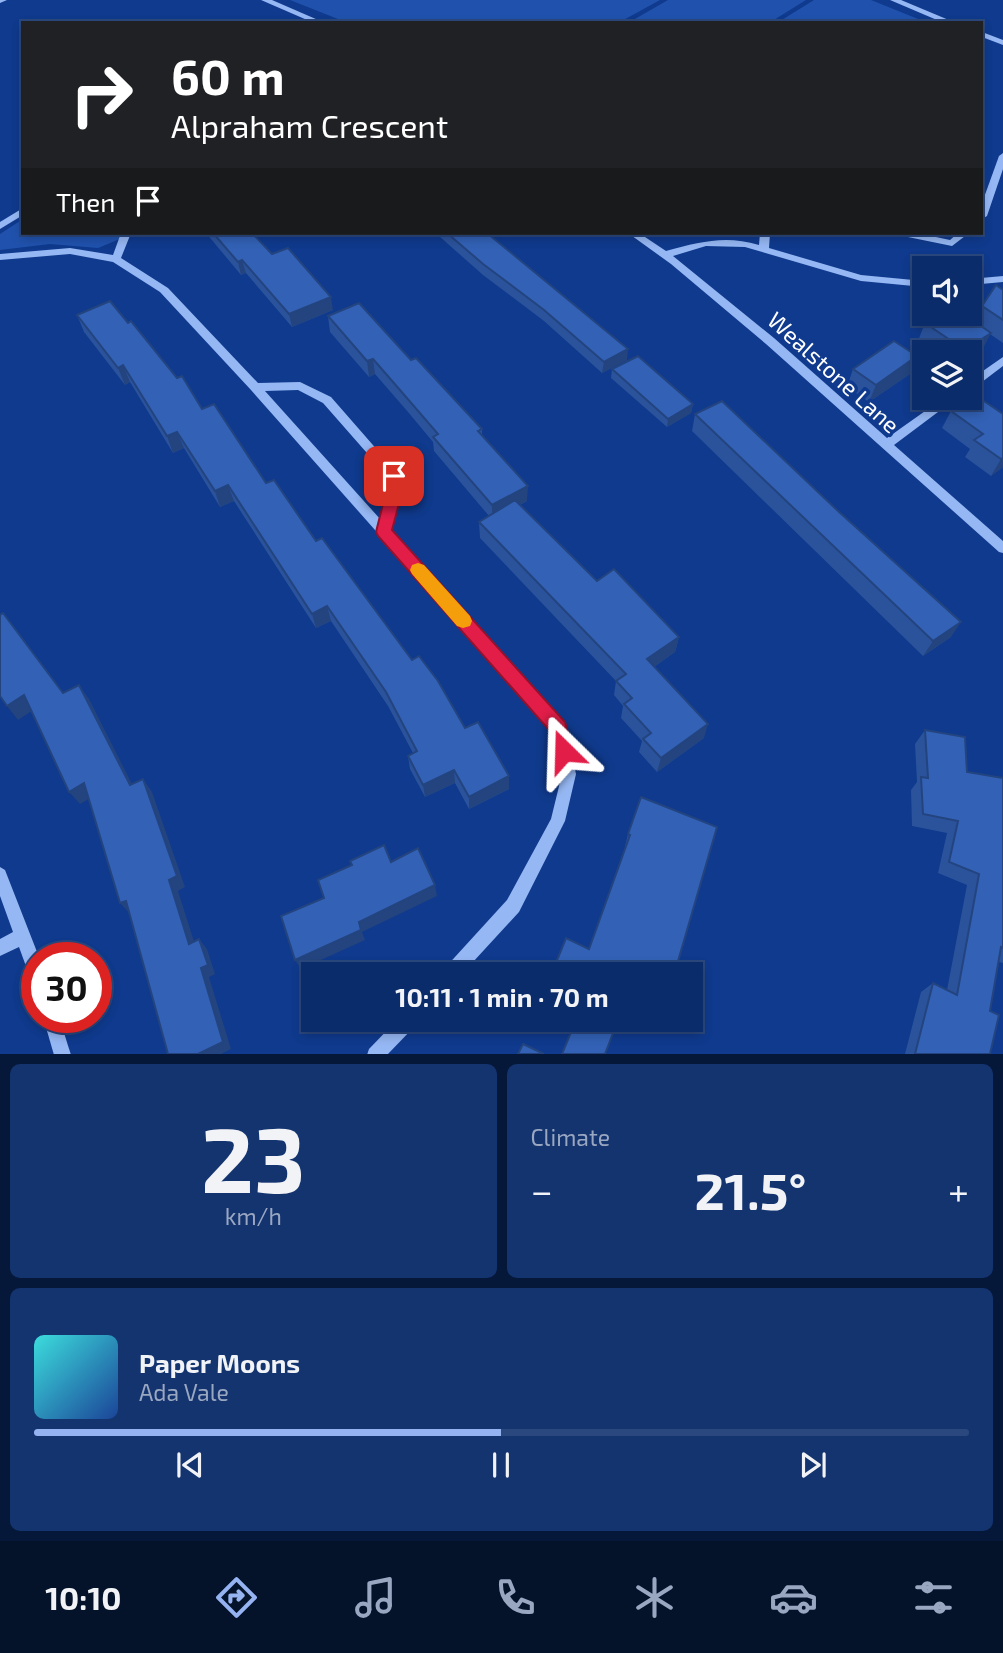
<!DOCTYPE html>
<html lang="en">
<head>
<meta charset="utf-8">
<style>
  body { margin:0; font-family:"Exo 2",sans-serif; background:#143470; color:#f1f3f6; height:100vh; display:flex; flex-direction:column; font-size:26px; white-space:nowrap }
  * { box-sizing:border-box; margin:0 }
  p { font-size:23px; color:#9aa7c1 }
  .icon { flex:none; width:38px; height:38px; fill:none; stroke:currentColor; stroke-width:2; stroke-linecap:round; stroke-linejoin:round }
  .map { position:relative; height:1054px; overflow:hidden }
  .side { display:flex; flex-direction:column; gap:10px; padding:10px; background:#06183a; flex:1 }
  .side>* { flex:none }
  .top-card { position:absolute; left:21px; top:21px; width:962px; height:214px; border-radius:0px; box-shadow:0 4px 10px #0003,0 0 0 2px #2b487e; background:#202124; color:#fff; overflow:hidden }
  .controls { position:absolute; left:912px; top:256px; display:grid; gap:14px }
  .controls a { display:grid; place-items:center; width:70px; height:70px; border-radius:0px; background:#0b2c6a; box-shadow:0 4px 10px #0003,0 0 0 2px #2b487e; font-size:35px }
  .speed { position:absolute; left:21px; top:942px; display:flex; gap:14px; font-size:35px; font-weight:700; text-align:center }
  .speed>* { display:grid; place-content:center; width:91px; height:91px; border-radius:50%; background:#0b2c6a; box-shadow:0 4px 10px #0003,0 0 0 2px #2b487e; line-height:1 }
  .speed .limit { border:10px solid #d22; background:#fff; color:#111 }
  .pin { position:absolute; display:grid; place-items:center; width:60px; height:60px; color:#fff; margin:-30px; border-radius:14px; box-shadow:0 4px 10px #0006 }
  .me { position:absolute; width:77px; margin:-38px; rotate:338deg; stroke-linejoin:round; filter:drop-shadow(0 0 5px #0008) }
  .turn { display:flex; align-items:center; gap:24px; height:147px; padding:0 35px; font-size:32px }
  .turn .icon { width:91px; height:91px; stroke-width:2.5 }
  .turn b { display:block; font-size:49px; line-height:60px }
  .then { display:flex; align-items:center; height:66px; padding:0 35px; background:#0003; gap:14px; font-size:26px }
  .big { font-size:52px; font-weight:700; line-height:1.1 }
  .side .tile { flex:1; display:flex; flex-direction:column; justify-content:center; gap:10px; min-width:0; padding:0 24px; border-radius:10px; background:#143470 }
  .side .dial { align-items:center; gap:0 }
  .dial b { font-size:91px; line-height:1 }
  .song { display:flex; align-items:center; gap:21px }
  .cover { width:84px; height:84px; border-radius:10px; background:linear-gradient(135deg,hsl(180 70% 55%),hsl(220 70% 35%)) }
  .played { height:7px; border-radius:4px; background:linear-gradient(90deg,#95b2f1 50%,#2b487e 50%) }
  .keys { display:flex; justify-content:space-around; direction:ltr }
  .heat { display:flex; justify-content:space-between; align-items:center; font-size:38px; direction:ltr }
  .side .tiles { flex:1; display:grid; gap:10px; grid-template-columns:1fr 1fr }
  .tile:last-child { grid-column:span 2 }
  .trip { position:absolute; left:301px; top:962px; width:402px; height:70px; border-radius:0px; background:#0b2c6a; box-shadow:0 4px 10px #0003,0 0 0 2px #2b487e; font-weight:700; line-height:70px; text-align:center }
  .dock { display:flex; height:112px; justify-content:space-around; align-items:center; background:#04122a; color:#9aa7c1 }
  .dock .icon { width:49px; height:49px }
  .dock .current { color:#95b2f1 }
  .dock b { font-size:32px; color:#f1f3f6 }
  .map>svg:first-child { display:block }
</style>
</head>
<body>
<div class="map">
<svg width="1003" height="1055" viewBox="0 0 1003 1055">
  <rect width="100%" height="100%" fill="#0f3a8d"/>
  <g fill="#2052ad">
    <polygon points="290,0 660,0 618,23 348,23"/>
    <polygon points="668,0 806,0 769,23 628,23"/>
    <polygon points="814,0 871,0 928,23 777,23"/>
    <polygon points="23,219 23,233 119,233 120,239 98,248 50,244 0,250 0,234"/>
  </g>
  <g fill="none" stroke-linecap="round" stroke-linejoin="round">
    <g fill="#95b7f3" fill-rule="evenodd">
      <polygon points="0,0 7,0 0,3"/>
      <polygon points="261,0 272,0 325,23 314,23"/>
      <polygon points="890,0 901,0 956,23 944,23"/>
      <polygon points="982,32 1003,40 1003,45 982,37"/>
      <polygon points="1003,153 1003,169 987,216 982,219 982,203 999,156"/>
      <polygon points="23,208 23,215 0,229 0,222"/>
      <path d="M121,233H131L121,258L168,288L258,383L300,382L331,397L400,476V492L390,531L564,723L576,774L565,821L519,912L461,975H442L444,969L507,900L551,819L562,774L553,731L251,390L160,292L113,262L70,254L0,260V254L70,248L113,255ZM298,390L323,403L388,477V492L381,520L265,391Z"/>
      <path d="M628,233H639L666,251C700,242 725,235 759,245L760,233H770L769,248L861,275L924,281V287L861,281L745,247L706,246L673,256L774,338L887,438L945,397H958L894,445L1003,541V553L999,552L766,344L671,264Z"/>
      <polygon points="898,233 917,233 950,240 958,233 969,233 952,246 903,236"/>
      <polygon points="1003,276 1003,282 970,285 970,279"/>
      <polygon points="1003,357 1003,366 974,388 970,389 970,380"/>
      <polygon points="0,867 5,870 39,957 37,957 37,982 31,980 19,947 0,956 0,939 13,932 0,896"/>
      <polygon points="43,1017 59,1017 71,1055 54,1055"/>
      <polygon points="397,1020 417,1020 415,1026 387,1055 367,1055 369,1049"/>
    </g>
  </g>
  <g fill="#2b539c">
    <polygon points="206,233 252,233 272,254 333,310 292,327 246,273 241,275"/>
    <polygon points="439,233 487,233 627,360 602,373 544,321 483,275 439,236"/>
    <polygon points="1003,290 1003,343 990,334 982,350 970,359 970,352 934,352 918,341 925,323 975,322 982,306"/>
    <polygon points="77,315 128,323 316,541 412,660 465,728 509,776 509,789 469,809 455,783 425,797 410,769 408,756 413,753 388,706 331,621 316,628 234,501 220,507 184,448 173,453 130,382 125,385 84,332"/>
    <polygon points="328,316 411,360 482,429 482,435 527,501 520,505 597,581 679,637 675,652 654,667 704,738 657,772 639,752 642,741 621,718 623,706 614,695 616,681 480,538 479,522 489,516 434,451 433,442 408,412 375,374 369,377 330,332"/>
    <polygon points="612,369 693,404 691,413 667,427 611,378"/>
    <polygon points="853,369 910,374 869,402 847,387"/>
    <polygon points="951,411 1003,414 1003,467 991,476 965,457 970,449 942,428"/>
    <polygon points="695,414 951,637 923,656 692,431"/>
    <polygon points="925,730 967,772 1003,778 1003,963 999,962 990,1011 990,1054 905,1054 921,992 933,983 947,990 967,885 938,873 947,833 912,826 911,790 917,782 915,744"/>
    <polygon points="641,797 674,975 589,949 626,847 625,846 628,834"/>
  </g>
  <g fill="#23447f">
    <polygon points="242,260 246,273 241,275 238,262"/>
    <polygon points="331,297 333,310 292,327 289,314"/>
    <polygon points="991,333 982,350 970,359 970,352 964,352 965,350"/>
    <polygon points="628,349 627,360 602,373 604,362"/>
    <polygon points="917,356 910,374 869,402 876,385"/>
    <polygon points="373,359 375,374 369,377 367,361"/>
    <polygon points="123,365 130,382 125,385 118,368"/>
    <polygon points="693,404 691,413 667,427 668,419"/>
    <polygon points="177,432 184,448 173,453 167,436"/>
    <polygon points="1003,458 1003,467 991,476 1001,459"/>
    <polygon points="228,485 234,501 220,507 215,491"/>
    <polygon points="528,486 527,501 492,519 492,505"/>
    <polygon points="327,606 331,621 316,628 312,614"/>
    <polygon points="961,622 951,637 923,656 933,641"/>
    <polygon points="679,637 675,652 644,674 647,659"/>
    <polygon points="79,685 89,699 139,798 130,785"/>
    <polygon points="24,695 35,709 18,720 7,706"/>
    <polygon points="708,724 704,738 657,772 661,758"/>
    <polygon points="454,770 455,783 425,797 423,785"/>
    <polygon points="509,776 509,789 469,809 469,797"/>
    <polygon points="143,779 152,792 185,887 178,891 198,954 189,944 169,880"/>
    <polygon points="84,783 94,796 80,804 69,792"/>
    <polygon points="435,885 437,896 362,932 365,940 301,969 295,960 359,922"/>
    <polygon points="126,901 130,914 120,903"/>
    <polygon points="199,939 207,949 215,974 209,977 231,1049 221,1054 198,1054 201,968"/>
  </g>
  <g fill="#3261b5" stroke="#23447f" stroke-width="2">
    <polygon points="982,112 984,112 982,132"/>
    <polygon points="213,233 252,233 272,254 288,248 331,297 289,314 242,260 238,262"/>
    <polygon points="447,233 487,233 628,349 604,362 544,310 483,264"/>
    <polygon points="996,285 1003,290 1003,320 982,306"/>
    <polygon points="110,301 128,323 131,321 177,378 182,376 202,409 214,404 266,483 274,480 316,541 322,538 412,660 419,656 438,681 465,728 478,722 509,776 469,797 454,770 423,785 408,756 417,751 386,692 327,606 312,614 228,485 215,491 177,432 167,436 123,365 118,368 77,315"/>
    <polygon points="359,303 411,360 416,358 482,429 478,431 528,486 492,505 433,437 438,434 406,397 373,359 367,361 328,316"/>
    <polygon points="941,313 962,313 991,333 965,350 925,323"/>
    <polygon points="894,341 917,356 876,385 853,369"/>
    <polygon points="638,356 693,404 668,419 612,369"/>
    <polygon points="975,395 1003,414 1003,458 1001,459 974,440 983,434 951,411"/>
    <polygon points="722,401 838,511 961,622 933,641 695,414"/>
    <polygon points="515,500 597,581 614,569 679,637 647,659 708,724 661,758 643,739 651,733 624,704 632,698 616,681 626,674 479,522"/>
    <polygon points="3,613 63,693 79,685 130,785 143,779 177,876 169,880 189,944 199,939 208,965 201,968 223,1042 198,1054 168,1054 126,901 120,903 84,783 69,792 24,695 7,706 0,696 0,615"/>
    <polygon points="925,730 965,737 967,772 1003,778 1003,948 1001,947 990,1011 999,1015 990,1054 915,1054 933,983 957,995 979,874 949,862 958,821 923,814 921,777 928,778"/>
    <polygon points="641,797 717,827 674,975 551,975 566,938 589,949 630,835 628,834"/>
    <polygon points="384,845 391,862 418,848 435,885 359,922 361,930 295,960 281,916 324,898 318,880 352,865 350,861"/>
    <polygon points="576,1020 618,1020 605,1054 562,1054"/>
    <polygon points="523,1044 544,1054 518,1054"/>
  </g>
  <polygon fill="#e11d48" stroke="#92132f" stroke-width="2" points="394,470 401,476 402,492 392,530 565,722 573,751 571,757 564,760 557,757 550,731 378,536 376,532 386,492 386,476"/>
  <polygon fill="#f59e0b" points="418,563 424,565 470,616 472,621 470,626 463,628 457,626 412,574 410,570 412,565"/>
  <g text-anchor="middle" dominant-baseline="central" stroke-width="7" stroke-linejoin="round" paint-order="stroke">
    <g font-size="23" fill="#fff" stroke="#0f3a8d">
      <text transform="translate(834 372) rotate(42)">Wealstone Lane</text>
    </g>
  </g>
</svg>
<div class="controls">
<a><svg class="icon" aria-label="sound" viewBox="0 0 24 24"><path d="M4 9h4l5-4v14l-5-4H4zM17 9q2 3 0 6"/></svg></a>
<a><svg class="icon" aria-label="layers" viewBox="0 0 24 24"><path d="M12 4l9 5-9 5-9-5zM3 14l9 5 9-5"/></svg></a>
</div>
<div class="speed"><div class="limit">30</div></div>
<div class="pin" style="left:394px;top:476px;background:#d93025"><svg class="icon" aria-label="arrive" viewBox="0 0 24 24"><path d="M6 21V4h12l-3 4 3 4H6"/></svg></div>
<svg class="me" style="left:564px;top:751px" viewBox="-20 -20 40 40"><path d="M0-17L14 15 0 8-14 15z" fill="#e11d48" stroke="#fff" stroke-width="4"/></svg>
<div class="trip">10:11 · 1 min · 70 m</div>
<div class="top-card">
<div class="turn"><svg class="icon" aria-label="right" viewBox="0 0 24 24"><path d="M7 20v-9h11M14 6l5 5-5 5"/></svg><div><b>60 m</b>Alpraham Crescent</div></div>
<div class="then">Then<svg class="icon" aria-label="arrive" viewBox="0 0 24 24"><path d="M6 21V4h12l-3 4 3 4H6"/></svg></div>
</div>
</div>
<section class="side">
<div class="tiles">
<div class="tile dial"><b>23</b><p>km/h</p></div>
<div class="tile"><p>Climate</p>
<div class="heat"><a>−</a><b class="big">21.5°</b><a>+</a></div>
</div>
<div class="tile">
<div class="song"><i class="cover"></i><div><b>Paper Moons</b><p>Ada Vale</p></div></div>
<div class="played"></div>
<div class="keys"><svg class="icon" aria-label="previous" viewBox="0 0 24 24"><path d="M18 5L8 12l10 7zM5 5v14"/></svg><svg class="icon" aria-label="pause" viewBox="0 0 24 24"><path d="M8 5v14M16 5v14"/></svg><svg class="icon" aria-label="next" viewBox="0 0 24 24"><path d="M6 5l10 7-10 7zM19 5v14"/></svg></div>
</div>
</div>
</section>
<nav class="dock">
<b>10:10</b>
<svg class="icon current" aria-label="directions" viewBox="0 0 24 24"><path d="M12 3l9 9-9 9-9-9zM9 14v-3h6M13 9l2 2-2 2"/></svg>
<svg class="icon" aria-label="music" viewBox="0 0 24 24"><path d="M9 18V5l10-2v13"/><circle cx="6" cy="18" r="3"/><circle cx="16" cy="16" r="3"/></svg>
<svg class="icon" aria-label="phone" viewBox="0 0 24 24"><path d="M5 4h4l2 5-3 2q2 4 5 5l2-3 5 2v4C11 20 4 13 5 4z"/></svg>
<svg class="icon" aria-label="climate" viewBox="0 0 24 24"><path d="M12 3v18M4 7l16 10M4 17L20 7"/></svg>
<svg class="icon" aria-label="car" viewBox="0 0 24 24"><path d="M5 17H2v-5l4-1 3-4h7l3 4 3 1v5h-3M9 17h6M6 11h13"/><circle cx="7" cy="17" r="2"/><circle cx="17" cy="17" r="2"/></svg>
<svg class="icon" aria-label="filters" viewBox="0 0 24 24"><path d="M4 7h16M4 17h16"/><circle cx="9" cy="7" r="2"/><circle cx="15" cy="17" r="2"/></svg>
</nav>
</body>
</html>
